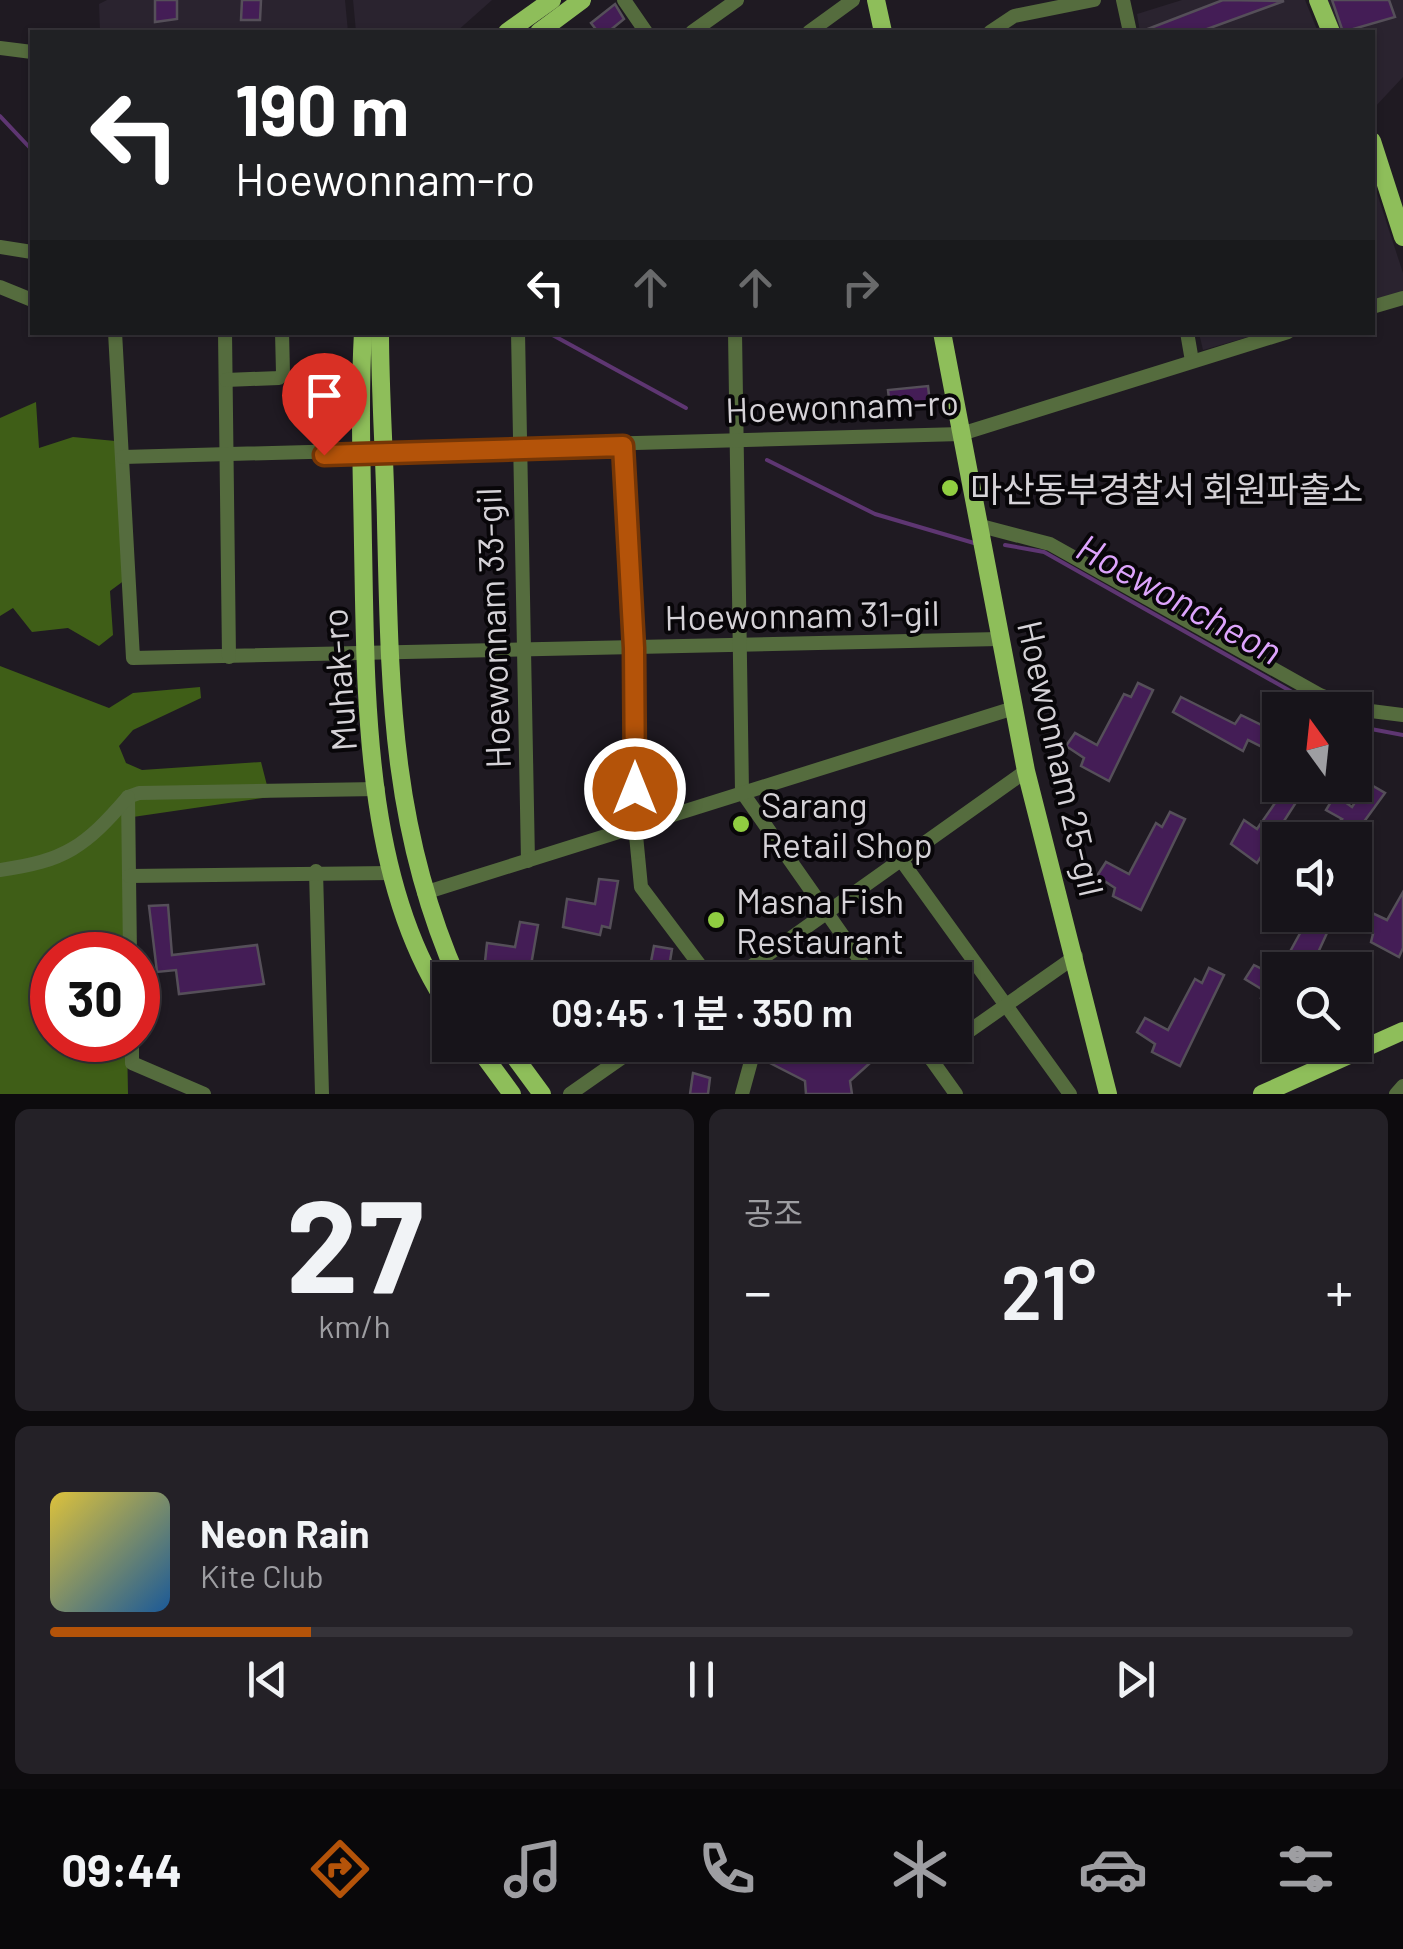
<!DOCTYPE html>
<html lang="ko">
<head>
<meta charset="utf-8">
<style>
  body { margin:0; font-family:Barlow,"Noto Sans KR",sans-serif; background:#242127; color:#f1f3f6; height:100vh; display:flex; flex-direction:column; font-size:38px; white-space:nowrap }
  * { box-sizing:border-box; margin:0 }
  p { font-size:32px; color:#9e9ea2 }
  .icon { flex:none; width:55px; height:55px; fill:none; stroke:currentColor; stroke-width:2; stroke-linecap:round; stroke-linejoin:round }
  .map { position:relative; height:1094px; overflow:hidden }
  .side { display:flex; flex-direction:column; gap:15px; padding:15px; background:#0d0b0e; flex:1 }
  .side>* { flex:none }
  .hud { position:absolute; left:30px; top:30px; width:1345px; height:305px; border-radius:0px; box-shadow:0 2px 8px #0004,0 0 0 2px #363339; background:#202124; color:#fff; overflow:hidden }
  .needle { width:65px; rotate:345deg }
  .fabs { position:absolute; left:1262px; top:692px; display:grid; gap:20px }
  .fabs a { display:grid; place-items:center; width:110px; height:110px; border-radius:0px; background:#17141a; box-shadow:0 2px 8px #0004,0 0 0 2px #363339; font-size:50px }
  .speed { position:absolute; left:30px; top:932px; display:flex; gap:20px; font-size:50px; font-weight:700; text-align:center }
  .speed>* { display:grid; place-content:center; width:130px; height:130px; border-radius:50%; background:#17141a; box-shadow:0 2px 8px #0004,0 0 0 2px #363339; line-height:1 }
  .speed .limit { border:15px solid #d22; background:#fff; color:#111 }
  .pin { position:absolute; display:grid; place-items:center; width:85px; height:85px; color:#fff; margin:-102px -42px; border-radius:50% 50% 50% 0; rotate:-45deg; box-shadow:0 0 10px #0007 }
  .pin .icon { rotate:45deg }
  .me { position:absolute; width:110px; margin:-55px; rotate:0deg; stroke-linejoin:round; filter:drop-shadow(0 0 8px #0008) }
  .turn { display:flex; align-items:center; gap:35px; height:210px; padding:0 40px; font-size:45px }
  .turn .icon { width:130px; height:130px; stroke-width:2.5 }
  .turn b { display:block; font-size:70px; line-height:85px }
  .lanes { display:flex; align-items:center; height:95px; padding:0 40px; background:#0003; justify-content:center; gap:50px; direction:ltr }
  .lanes .off { opacity:.35 }
  .big { font-size:75px; font-weight:600; line-height:1.1 }
  .side .widget { flex:1; display:flex; flex-direction:column; justify-content:center; gap:15px; min-width:0; padding:0 35px; border-radius:15px; background:#242127 }
  .side .dial { align-items:center; gap:0 }
  .dial b { font-size:130px; line-height:1 }
  .song { display:flex; align-items:center; gap:30px }
  .cover { width:120px; height:120px; border-radius:15px; background:linear-gradient(135deg,hsl(50 70% 55%),hsl(210 70% 35%)) }
  .played { height:10px; border-radius:5px; background:linear-gradient(90deg,#b45309 20%,#363339 20%) }
  .keys { display:flex; justify-content:space-around; direction:ltr }
  .heat { display:flex; justify-content:space-between; align-items:center; font-size:55px; direction:ltr }
  .side .tiles { flex:1; display:grid; gap:15px; grid-template-columns:1fr 1fr }
  .widget:last-child { grid-column:span 2 }
  .trip { position:absolute; left:432px; top:962px; width:540px; height:100px; border-radius:0px; background:#17141a; box-shadow:0 2px 8px #0004,0 0 0 2px #363339; font-weight:600; line-height:100px; text-align:center }
  .tabs { display:flex; height:160px; justify-content:space-around; align-items:center; background:#09080a; color:#9e9ea2 }
  .tabs .icon { width:70px; height:70px }
  .tabs .selected { color:#b45309 }
  .tabs b { font-size:45px; color:#f1f3f6 }
  .map>svg:first-child { display:block }
</style>
</head>
<body>
<div class="map">
<svg width="1403" height="1094" viewBox="0 0 1403 1094">
  <rect width="100%" height="100%" fill="#1f1a22"/>
  <g fill="#2a232f">
    <polygon points="107,0 345,0 348,32 100,32 99,4"/>
    <polygon points="353,0 492,0 456,32 356,32"/>
    <polygon points="1182,0 1305,0 1318,32 1140,32 1137,14"/>
    <polygon points="1319,0 1403,0 1403,77 1373,109 1372,32 1332,32"/>
    <polygon points="1372,178 1403,273 1403,292 1372,300"/>
    <polygon points="1199,333 1199,332 1262,333 1203,350"/>
  </g>
  <g fill="#3f5e17">
    <polygon points="36,402 39,448 73,437 126,442 129,577 110,591 113,635 99,646 68,628 32,632 13,608 0,616 0,418"/>
    <polygon points="0,666 109,708 133,693 200,687 201,698 133,730 119,746 126,763 142,770 261,762 270,797 126,818 127,955 52,955 52,1040 127,1040 128,1094 0,1094"/>
  </g>
  <g fill="none" stroke-linecap="round" stroke-linejoin="round">
    <g stroke="#5e3672" stroke-width="4">
      <polyline points="0,116 32,150"/>
      <polyline points="547,332 686,408"/>
      <polyline points="767,460 875,514 974,543"/>
      <polyline points="1005,545 1044,552 1324,710"/>
      <polyline points="1355,726 1403,735"/>
    </g>
  </g>
  <g fill="#441d56" stroke="#554f59" stroke-width="2.5">
    <polygon points="155,0 177,0 177,19 155,22"/>
    <polygon points="242,0 261,0 260,20 241,20"/>
    <polygon points="1223,0 1284,1 1199,32 1140,32"/>
    <polygon points="1332,0 1389,0 1395,17 1343,32"/>
    <polygon points="615,4 624,19 608,32 598,32 591,23"/>
    <polygon points="928,386 930,403 890,407 888,390"/>
    <polygon points="1138,683 1153,690 1109,781 1081,766 1084,758 1066,746 1075,733 1097,745 1124,694 1131,697"/>
    <polygon points="1181,697 1235,724 1241,715 1280,734 1280,743 1274,753 1248,740 1243,751 1173,712"/>
    <polygon points="1368,783 1385,793 1355,834 1337,824 1342,819 1326,810 1335,795 1352,807"/>
    <polygon points="1286,785 1304,790 1257,863 1231,844 1244,820 1257,829 1275,803 1269,800"/>
    <polygon points="1170,812 1185,819 1141,910 1113,896 1115,888 1097,876 1106,862 1129,874 1156,823 1162,827"/>
    <polygon points="599,879 618,881 610,928 602,926 600,935 563,927 567,899 595,904"/>
    <polygon points="1403,892 1403,948 1399,957 1371,942 1373,934 1355,922 1364,909 1387,920"/>
    <polygon points="168,905 172,955 257,945 264,984 179,994 176,970 157,972 149,906"/>
    <polygon points="1318,915 1332,922 1310,970 1280,970 1304,926 1310,930"/>
    <polygon points="520,922 538,925 530,971 522,970 521,978 484,971 487,943 515,947"/>
    <polygon points="654,946 672,949 667,980 620,980 621,967 649,972"/>
    <polygon points="1254,965 1280,978 1280,1008 1261,998 1263,990 1245,979"/>
    <polygon points="1209,968 1224,975 1180,1066 1152,1052 1155,1044 1137,1032 1145,1018 1168,1030 1195,979 1202,983"/>
    <polygon points="541,1045 586,1045 583,1058 540,1050"/>
    <polygon points="774,1045 810,1062 844,1057 858,1045 890,1045 850,1081 852,1094 806,1094 805,1081 766,1061"/>
    <polygon points="693,1073 710,1078 708,1094 690,1094"/>
  </g>
  <g fill="none" stroke-linecap="round" stroke-linejoin="round">
    <g stroke="#556c3e" stroke-width="14">
      <polyline points="624,0 646,32"/>
      <polyline points="1123,0 1130,32"/>
      <polyline points="692,32 737,0"/>
      <polyline points="809,32 853,0"/>
      <polyline points="990,32 1014,16 1094,0"/>
      <polyline points="0,48 32,52"/>
      <polyline points="0,247 32,252"/>
      <polyline points="0,287 32,300"/>
      <polyline points="1372,307 1403,298"/>
      <polyline points="115,332 133,658 999,639"/>
      <polyline points="225,332 229,657"/>
      <polyline points="518,332 528,861"/>
      <polyline points="735,332 742,792 874,980"/>
      <polyline points="1187,332 1192,361"/>
      <polyline points="226,380 279,378 283,373 282,332"/>
      <polyline points="623,446 634,648 635,825 641,887 711,980"/>
      <polyline points="123,457 961,434 1288,332"/>
      <polyline points="981,526 1050,544 1320,695 1355,709 1403,715"/>
      <polyline points="128,797 139,793 378,789"/>
      <polyline points="128,797 130,955"/>
      <polyline points="901,860 1070,1094"/>
      <path d="M0,870C65,861 85,847 128,797"/>
      <polyline points="316,871 322,1094"/>
      <polyline points="129,876 392,873"/>
      <polyline points="424,893 1014,708"/>
      <polyline points="732,980 1026,771"/>
      <polyline points="132,1040 132,1063 204,1094"/>
      <polyline points="955,1041 1076,956"/>
      <polyline points="921,1045 956,1094"/>
      <polyline points="931,1059 950,1045"/>
      <polyline points="570,1094 640,1045"/>
      <polyline points="742,1094 753,1054 747,1045"/>
      <polyline points="1396,1094 1403,1086"/>
    </g>
    <g stroke="#8ebe5a" stroke-width="18">
      <polyline points="876,0 883,32"/>
      <polyline points="1318,0 1331,32"/>
      <polyline points="507,32 552,0"/>
      <polyline points="539,32 582,0"/>
      <polyline points="1372,141 1403,237"/>
      <path d="M363,332C359,403 362,475 363,545C366,693 363,883 450,1009"/>
      <path d="M380,332C380,396 385,460 386,523C390,687 390,827 458,980"/>
      <polyline points="942,332 1026,771 1108,1094"/>
      <polyline points="476,1045 512,1094"/>
      <polyline points="506,1045 542,1094"/>
      <polyline points="1262,1094 1403,1031"/>
    </g>
  </g>
  <g fill="none" stroke-linecap="round" stroke-linejoin="round">
    <defs>
      <polyline id="route" points="324,455 623,446 634,648 635,789"/>
    </defs>
    <use href="#route" stroke="#753606" stroke-width="25"/>
    <use href="#route" stroke="#b45309" stroke-width="18"/>
  </g>
  <g fill="#90cd41" stroke="#080609" stroke-width="4">
    <circle cx="950" cy="488" r="10"/>
    <circle cx="741" cy="824" r="10"/>
    <circle cx="716" cy="920" r="10"/>
  </g>
  <g text-anchor="middle" dominant-baseline="central" stroke-width="8" stroke-linejoin="round" paint-order="stroke">
    <g font-size="35" fill="#d5d2d7" stroke="#080609">
      <text transform="translate(842 405) rotate(-2)">Hoewonnam-ro</text>
      <text transform="translate(802 614) rotate(-1)">Hoewonnam 31-gil</text>
      <text transform="translate(492 628) rotate(-92)">Hoewonnam 33-gil</text>
      <text transform="translate(338 680) rotate(-94)">Muhak-ro</text>
      <text transform="translate(1062 758) rotate(77)">Hoewonnam 25-gil</text>
    </g>
    <g font-size="35" fill="#d5d2d7" stroke="#080609" text-anchor="start">
      <text x="970" y="488">마산동부경찰서 회원파출소</text>
      <text x="761" y="804">Sarang<tspan x="761" dy="40">Retail Shop</tspan></text>
      <text x="736" y="900">Masna Fish<tspan x="736" dy="40">Restaurant</tspan></text>
    </g>
    <g font-size="38" font-style="italic" fill="#dda4fc" stroke="#080609">
      <text transform="translate(1180 598) rotate(29)">Hoewoncheon</text>
    </g>
  </g>
</svg>
<div class="fabs">
<a><svg class="needle" viewBox="-14 -14 28 28"><path d="M0-13l5 13h-10z" fill="#e53935"/><path d="M0 13l5-13h-10z" fill="#9e9ea2"/></svg></a>
<a><svg class="icon" aria-label="sound" viewBox="0 0 24 24"><path d="M4 9h4l5-4v14l-5-4H4zM17 9q2 3 0 6"/></svg></a>
<a><svg class="icon" aria-label="search" viewBox="0 0 24 24"><circle cx="10" cy="10" r="6"/><path d="M15 15l6 6"/></svg></a>
</div>
<div class="speed"><div class="limit">30</div></div>
<div class="pin" style="left:324px;top:455px;background:#d93025"><svg class="icon" aria-label="arrive" viewBox="0 0 24 24"><path d="M6 21V4h12l-3 4 3 4H6"/></svg></div>
<svg class="me" style="left:635px;top:789px" viewBox="-20 -20 40 40"><circle r="17" fill="#b45309" stroke="#fff" stroke-width="3"/><path d="M0-11L8 9 0 5-8 9z" fill="#fff"/></svg>
<div class="trip">09:45 · 1 분 · 350 m</div>
<div class="hud">
<div class="turn"><svg class="icon" aria-label="left" viewBox="0 0 24 24"><path d="M17 20v-9H6M10 6l-5 5 5 5"/></svg><div><b>190 m</b>Hoewonnam-ro</div></div>
<div class="lanes"><svg class="icon" aria-label="left" viewBox="0 0 24 24"><path d="M17 20v-9H6M10 6l-5 5 5 5"/></svg><svg class="icon off" aria-label="ahead" viewBox="0 0 24 24"><path d="M12 20V5M6 11l6-6 6 6"/></svg><svg class="icon off" aria-label="ahead" viewBox="0 0 24 24"><path d="M12 20V5M6 11l6-6 6 6"/></svg><svg class="icon off" aria-label="right" viewBox="0 0 24 24"><path d="M7 20v-9h11M14 6l5 5-5 5"/></svg></div>
</div>
</div>
<section class="side">
<div class="tiles">
<div class="widget dial"><b>27</b><p>km/h</p></div>
<div class="widget"><p>공조</p>
<div class="heat"><a>−</a><b class="big">21°</b><a>+</a></div>
</div>
<div class="widget">
<div class="song"><i class="cover"></i><div><b>Neon Rain</b><p>Kite Club</p></div></div>
<div class="played"></div>
<div class="keys"><svg class="icon" aria-label="previous" viewBox="0 0 24 24"><path d="M18 5L8 12l10 7zM5 5v14"/></svg><svg class="icon" aria-label="pause" viewBox="0 0 24 24"><path d="M8 5v14M16 5v14"/></svg><svg class="icon" aria-label="next" viewBox="0 0 24 24"><path d="M6 5l10 7-10 7zM19 5v14"/></svg></div>
</div>
</div>
</section>
<nav class="tabs">
<b>09:44</b>
<svg class="icon selected" aria-label="directions" viewBox="0 0 24 24"><path d="M12 3l9 9-9 9-9-9zM9 14v-3h6M13 9l2 2-2 2"/></svg>
<svg class="icon" aria-label="music" viewBox="0 0 24 24"><path d="M9 18V5l10-2v13"/><circle cx="6" cy="18" r="3"/><circle cx="16" cy="16" r="3"/></svg>
<svg class="icon" aria-label="phone" viewBox="0 0 24 24"><path d="M5 4h4l2 5-3 2q2 4 5 5l2-3 5 2v4C11 20 4 13 5 4z"/></svg>
<svg class="icon" aria-label="climate" viewBox="0 0 24 24"><path d="M12 3v18M4 7l16 10M4 17L20 7"/></svg>
<svg class="icon" aria-label="car" viewBox="0 0 24 24"><path d="M5 17H2v-5l4-1 3-4h7l3 4 3 1v5h-3M9 17h6M6 11h13"/><circle cx="7" cy="17" r="2"/><circle cx="17" cy="17" r="2"/></svg>
<svg class="icon" aria-label="filters" viewBox="0 0 24 24"><path d="M4 7h16M4 17h16"/><circle cx="9" cy="7" r="2"/><circle cx="15" cy="17" r="2"/></svg>
</nav>
</body>
</html>
